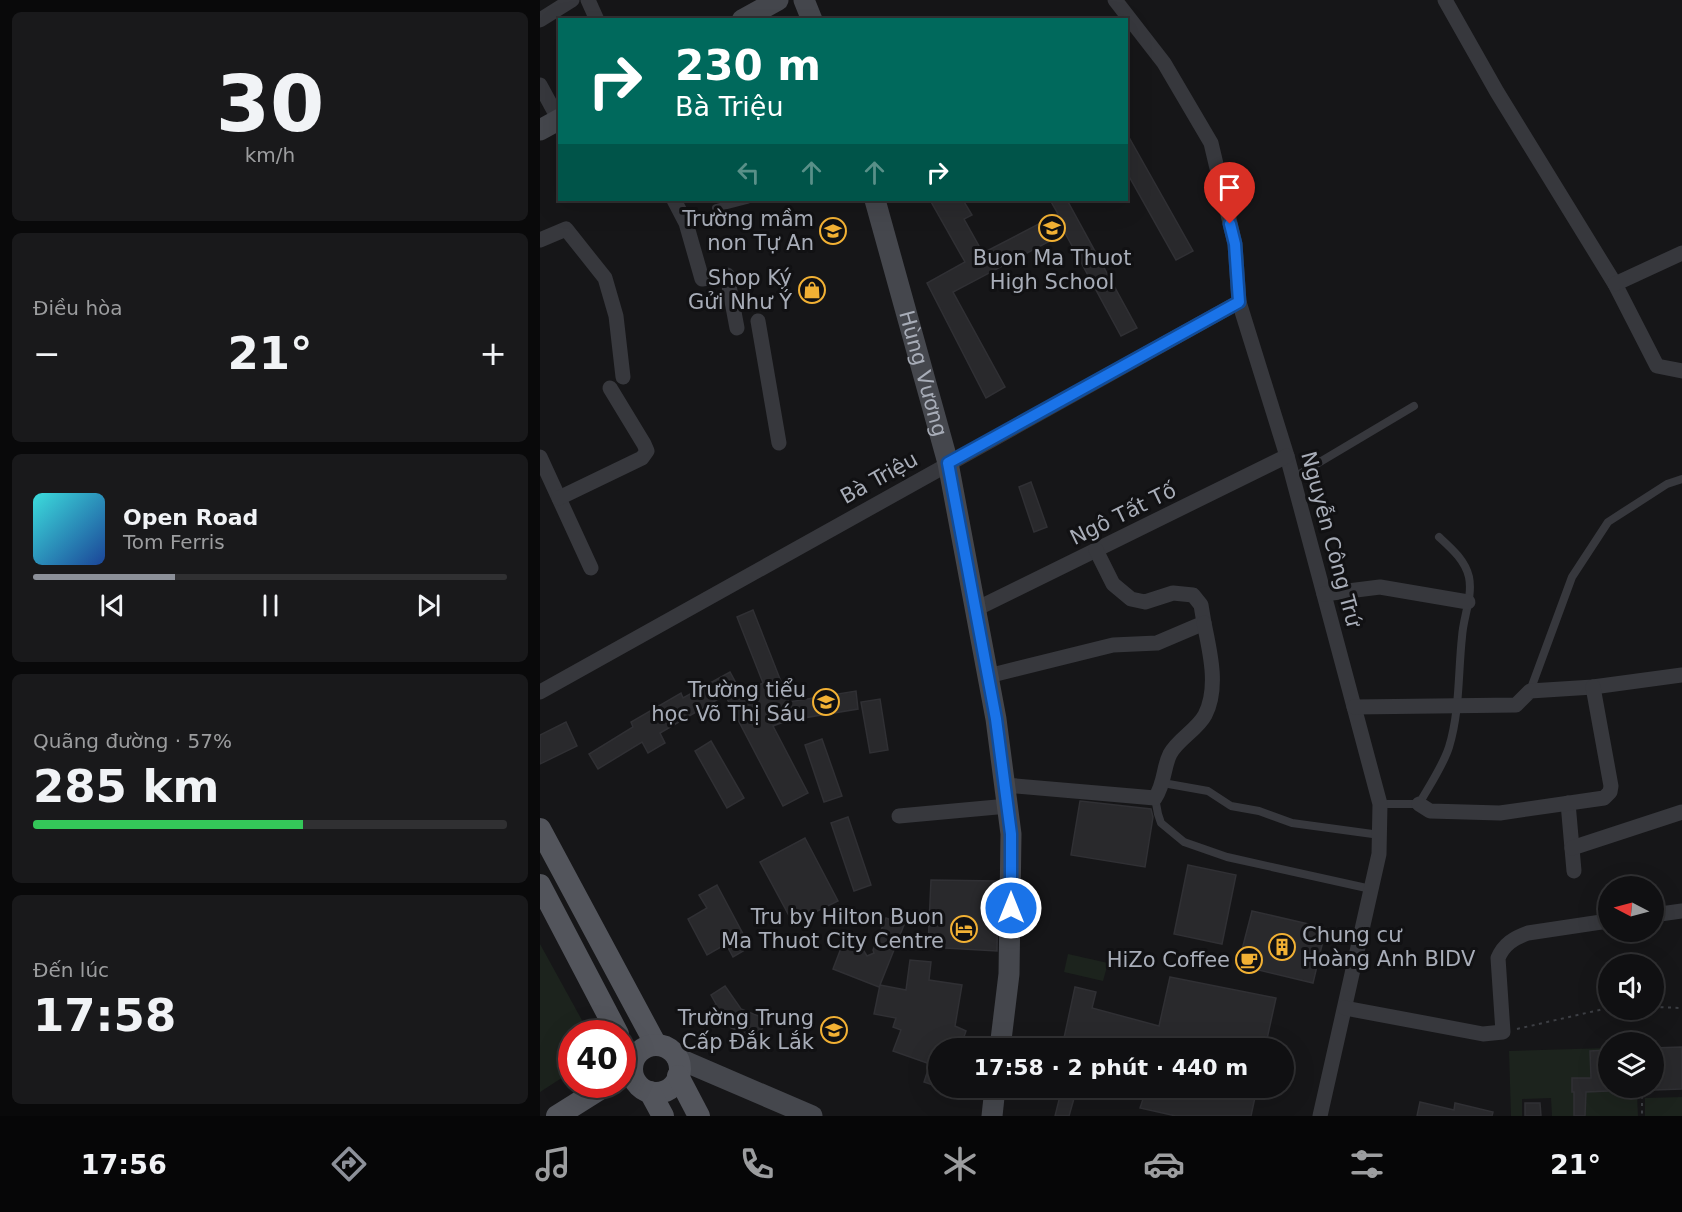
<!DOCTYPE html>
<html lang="vi">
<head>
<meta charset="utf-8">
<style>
  body { margin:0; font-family:"DejaVu Sans",sans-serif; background:#19191b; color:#f1f3f6; height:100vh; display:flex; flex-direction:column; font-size:22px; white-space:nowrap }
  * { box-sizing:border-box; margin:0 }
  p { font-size:20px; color:#9c9d9f }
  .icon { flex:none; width:33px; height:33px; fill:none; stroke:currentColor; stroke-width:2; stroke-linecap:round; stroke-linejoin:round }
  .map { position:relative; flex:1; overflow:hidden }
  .sheet { display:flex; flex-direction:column; gap:12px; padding:12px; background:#09090a; width:540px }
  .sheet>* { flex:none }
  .hud { position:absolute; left:18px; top:18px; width:570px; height:183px; border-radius:0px; box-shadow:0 6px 24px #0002,0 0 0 2px #303032; background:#00695c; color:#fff; overflow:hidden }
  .needle { width:39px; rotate:276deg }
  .controls { position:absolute; left:1058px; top:876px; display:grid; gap:12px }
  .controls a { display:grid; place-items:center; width:66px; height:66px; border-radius:50%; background:#101012; box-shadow:0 6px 24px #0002,0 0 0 2px #303032; font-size:30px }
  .speed { position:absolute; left:18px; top:1020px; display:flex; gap:12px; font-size:30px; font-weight:700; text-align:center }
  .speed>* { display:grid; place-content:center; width:78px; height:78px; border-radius:50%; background:#101012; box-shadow:0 6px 24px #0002,0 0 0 2px #303032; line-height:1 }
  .speed .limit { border:9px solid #d22; background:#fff; color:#111 }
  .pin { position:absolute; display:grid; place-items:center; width:51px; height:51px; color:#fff; margin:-62px -26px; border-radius:50% 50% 50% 0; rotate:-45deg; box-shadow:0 0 6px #0007 }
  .pin .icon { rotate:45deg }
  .me { position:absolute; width:66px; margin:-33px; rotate:0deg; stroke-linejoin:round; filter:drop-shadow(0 0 4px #0008) }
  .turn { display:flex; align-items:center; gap:21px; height:126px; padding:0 18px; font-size:27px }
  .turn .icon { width:78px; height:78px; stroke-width:2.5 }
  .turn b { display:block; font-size:42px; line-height:51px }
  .lanes { display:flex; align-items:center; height:57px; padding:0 18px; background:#0003; justify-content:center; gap:30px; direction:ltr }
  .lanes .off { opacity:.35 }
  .big { font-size:45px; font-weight:700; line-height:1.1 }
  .sheet .widget { flex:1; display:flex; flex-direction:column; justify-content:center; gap:9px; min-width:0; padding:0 21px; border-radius:9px; background:#19191b }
  .sheet .dial { align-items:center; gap:0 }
  .dial b { font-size:78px; line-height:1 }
  .song { display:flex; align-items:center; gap:18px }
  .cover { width:72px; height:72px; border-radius:9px; background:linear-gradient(135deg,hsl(180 70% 55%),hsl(220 70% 35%)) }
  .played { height:6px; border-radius:3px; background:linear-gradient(90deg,#8c9099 30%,#303032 30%) }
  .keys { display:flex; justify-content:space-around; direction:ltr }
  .heat { display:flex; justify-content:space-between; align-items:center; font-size:33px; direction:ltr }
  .charge { height:9px; border-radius:4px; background:linear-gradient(90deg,#34c759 57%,#303032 0) }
  .trip { position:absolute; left:388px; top:1038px; width:366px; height:60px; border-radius:30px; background:#101012; box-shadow:0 6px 24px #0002,0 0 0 2px #303032; font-weight:700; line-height:60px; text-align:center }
  .dock { display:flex; height:96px; justify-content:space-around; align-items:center; background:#060607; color:#9c9d9f }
  .dock .icon { width:42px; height:42px }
  .dock .selected { color:#8c9099 }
  .dock b { font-size:27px; color:#f1f3f6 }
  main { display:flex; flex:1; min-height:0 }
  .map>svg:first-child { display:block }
</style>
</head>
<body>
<main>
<section class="sheet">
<div class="widget dial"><b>30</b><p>km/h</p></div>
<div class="widget"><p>Điều hòa</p>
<div class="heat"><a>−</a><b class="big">21°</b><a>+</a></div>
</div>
<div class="widget">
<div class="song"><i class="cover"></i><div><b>Open Road</b><p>Tom Ferris</p></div></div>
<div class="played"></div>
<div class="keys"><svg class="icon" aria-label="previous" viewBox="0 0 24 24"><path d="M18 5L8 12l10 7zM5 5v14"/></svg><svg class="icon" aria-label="pause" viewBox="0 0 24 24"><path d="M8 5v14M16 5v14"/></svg><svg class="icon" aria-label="next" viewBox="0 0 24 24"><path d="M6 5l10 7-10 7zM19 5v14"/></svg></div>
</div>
<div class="widget"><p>Quãng đường · 57%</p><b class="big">285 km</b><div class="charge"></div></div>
<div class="widget"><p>Đến lúc</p><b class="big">17:58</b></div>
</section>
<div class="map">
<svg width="1142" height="1116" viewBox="0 0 1142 1116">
  <rect width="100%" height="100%" fill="#161618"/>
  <g fill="#1c231d">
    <polygon points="0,944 49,1033 32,1034 31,1072 0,1092"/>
    <polygon points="528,954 568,963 563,981 524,972"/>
    <polygon points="1068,1048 1068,1088 1088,1088 1088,1095 1097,1094 1098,1116 1012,1116 1011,1098 982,1099 982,1116 971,1116 969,1051"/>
    <polygon points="1142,1097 1142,1116 1105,1116 1105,1098"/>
  </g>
  <g fill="#29292c" stroke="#303034" stroke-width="1.5">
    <polygon points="586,132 653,251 636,260 586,171"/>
    <polygon points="390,200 423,200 432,215 424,219 443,253 518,214 510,200 527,200 597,328 581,336 525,233 413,292 465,387 446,398 387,283 425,262"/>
    <polygon points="491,482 507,527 494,532 479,487"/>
    <polygon points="213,610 249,702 316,691 318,709 263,718 263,715 233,726 268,793 243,806 185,695 120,733 125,743 108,753 102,742 58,769 49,754 93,727 91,722 141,693 143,698 190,672 202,694 223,683 197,617"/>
    <polygon points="340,699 348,750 330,753 321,702"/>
    <polygon points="26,722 37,746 0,764 0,735"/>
    <polygon points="282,739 302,796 284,802 265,745"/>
    <polygon points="171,741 204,798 187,808 155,751"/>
    <polygon points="540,801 611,809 613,817 605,867 531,855"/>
    <polygon points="308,817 331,885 314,891 291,823"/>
    <polygon points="265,838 298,901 253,923 220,862"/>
    <polygon points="648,865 696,875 682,944 634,934"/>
    <polygon points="391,880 458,881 457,951 388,947"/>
    <polygon points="177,885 210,947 193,957 186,944 167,955 148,919 167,908 159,895"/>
    <polygon points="712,911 786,928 773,983 698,965"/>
    <polygon points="346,918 364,925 340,985 366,990 370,960 391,962 389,980 422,985 415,1026 426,1031 420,1048 399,1048 399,1087 384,1082 390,1064 353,1051 361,1030 353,1027 356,1018 334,1014 340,985 339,987 293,969 303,943 324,951 327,956 334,953 333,950"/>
    <polygon points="630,977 736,998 725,1048 561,1048 561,1046 524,1038 535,987 556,992 552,1008 619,1026"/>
    <polygon points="185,986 201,1009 226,1019 218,1039 191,1028 185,1019 177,1021 171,1008 176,1004 171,995"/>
    <polygon points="1142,1047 1142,1089 1113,1090 1113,1048"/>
    <polygon points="1068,1050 1068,1091 1046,1092 1045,1116 1034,1116 1034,1092 1032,1092 1032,1078 1051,1078 1050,1051"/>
    <polygon points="522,1088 537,1088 529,1116 515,1116"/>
    <polygon points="574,1088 717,1088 711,1116 636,1116 600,1108 603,1099 574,1091"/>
    <polygon points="880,1102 914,1110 915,1103 953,1112 952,1116 877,1116"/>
    <polygon points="985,1103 1000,1103 1001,1116 985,1116"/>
  </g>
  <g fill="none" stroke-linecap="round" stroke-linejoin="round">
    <g stroke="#3d3f44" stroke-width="2" stroke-dasharray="3 4.5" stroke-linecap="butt">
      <polyline points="1113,1007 1142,1008"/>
      <polyline points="977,1029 1068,1008"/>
      <polyline points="1102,1088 1102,1116"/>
    </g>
    <g stroke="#37383d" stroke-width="8">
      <polyline points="176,208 207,200"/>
      <polyline points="753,478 874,406"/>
      <polyline points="990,691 1032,577 1068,522 1127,484 1142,479"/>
      <polyline points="623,783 668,791 691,806 719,811 752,823 840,835"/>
      <polyline points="615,798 618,814 621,823 644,842 687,857 831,889"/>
      <path d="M840,804H879C889,786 903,766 909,747C920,711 918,673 922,637C923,617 933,597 929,577C925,560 911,548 899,537"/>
    </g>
    <g stroke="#37383d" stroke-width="15">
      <polyline points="48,0 57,20"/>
      <polyline points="575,0 624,63 671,143 695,244 699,302 747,456 840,804 839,854 780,1116"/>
      <polyline points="905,0 957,92 1075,284 1117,366 1142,371"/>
      <polyline points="0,20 32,0"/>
      <polyline points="0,85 19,120"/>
      <polyline points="134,200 146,223 162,279 187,275 197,328"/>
      <polyline points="0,240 26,229 65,278 76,316 83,377"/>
      <polyline points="1075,284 1142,253"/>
      <polyline points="218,321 239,443"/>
      <polyline points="0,457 51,568"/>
      <polyline points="19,498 102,458 107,451 104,444 70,388"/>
      <polyline points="784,594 840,587 928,602"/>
      <polyline points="436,609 747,456"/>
      <polyline points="448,676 573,645 617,643 664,623 661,605 653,595 633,593 605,602 591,599 573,584 556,550"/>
      <polyline points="0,692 699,302"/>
      <polyline points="814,707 976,705 990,691 1053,687 1142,675"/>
      <path d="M465,785L615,798C625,783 623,768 630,754C638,739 657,730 665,715C679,688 670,652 664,623"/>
      <polyline points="1028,803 1034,871"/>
      <polyline points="879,804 890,811 960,813 1064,798 1070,792 1071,786 1053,687"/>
      <polyline points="359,816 468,806"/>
      <polyline points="1032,848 1142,812"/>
      <polyline points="1113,915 1142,911"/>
      <path d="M805,1008L943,1034L963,1032L958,958C964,944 974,938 988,933L1068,921"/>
    </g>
    <g stroke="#45474d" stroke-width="21">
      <polyline points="264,0 272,20"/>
      <polyline points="202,20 238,0"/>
      <polyline points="0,130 20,119"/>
      <path id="s1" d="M335,200L408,463L456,719L471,834L469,974L460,1048"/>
      <polyline points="137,1058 272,1116"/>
      <polyline points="452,1116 455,1088"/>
    </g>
    <g stroke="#53555c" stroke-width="22">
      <polyline points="0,829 116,1045"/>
      <polyline points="0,885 78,1034"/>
      <circle cx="116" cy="1069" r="24"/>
      <polyline points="138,1076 159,1116"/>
      <polyline points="110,1092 123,1116"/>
      <polyline points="17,1116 68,1084"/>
    </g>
  </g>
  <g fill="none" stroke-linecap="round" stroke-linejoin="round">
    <defs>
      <polyline id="route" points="471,908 471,834 456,719 408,463 699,302 695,244 690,224"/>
    </defs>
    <use href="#route" stroke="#114b97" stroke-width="15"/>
    <use href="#route" stroke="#1a73e8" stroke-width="10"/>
  </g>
  <defs>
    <symbol id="school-ring" viewBox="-11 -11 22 22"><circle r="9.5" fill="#111113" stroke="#f2b134" stroke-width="1.5"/><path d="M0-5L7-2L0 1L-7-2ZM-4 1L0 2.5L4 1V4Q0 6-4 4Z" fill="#f2b134"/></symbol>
    <symbol id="shop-ring" viewBox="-11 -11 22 22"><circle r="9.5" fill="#111113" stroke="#f2b134" stroke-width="1.5"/><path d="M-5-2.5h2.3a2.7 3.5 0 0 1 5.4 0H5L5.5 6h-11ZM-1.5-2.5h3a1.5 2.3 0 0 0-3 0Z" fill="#f2b134"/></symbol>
    <symbol id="hotel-ring" viewBox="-11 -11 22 22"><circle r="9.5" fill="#111113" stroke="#f2b134" stroke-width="1.5"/><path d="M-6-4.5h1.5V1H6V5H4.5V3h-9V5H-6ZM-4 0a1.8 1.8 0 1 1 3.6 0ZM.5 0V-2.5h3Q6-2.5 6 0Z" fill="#f2b134"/></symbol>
    <symbol id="building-ring" viewBox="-11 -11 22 22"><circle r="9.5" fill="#111113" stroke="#f2b134" stroke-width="1.5"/><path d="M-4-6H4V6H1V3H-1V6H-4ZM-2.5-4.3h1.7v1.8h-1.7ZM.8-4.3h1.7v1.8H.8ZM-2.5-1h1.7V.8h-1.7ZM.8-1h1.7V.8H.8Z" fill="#f2b134"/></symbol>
    <symbol id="cafe-ring" viewBox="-11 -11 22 22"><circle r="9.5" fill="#111113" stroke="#f2b134" stroke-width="1.5"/><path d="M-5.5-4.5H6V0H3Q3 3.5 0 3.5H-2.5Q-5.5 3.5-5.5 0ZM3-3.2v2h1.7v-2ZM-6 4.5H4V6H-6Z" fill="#f2b134"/></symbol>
  </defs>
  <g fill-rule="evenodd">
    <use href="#school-ring" x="497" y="213" width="30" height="30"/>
    <use href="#school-ring" x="278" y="216" width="30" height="30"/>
    <use href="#shop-ring" x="257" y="275" width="30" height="30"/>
    <use href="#school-ring" x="271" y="687" width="30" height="30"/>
    <use href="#hotel-ring" x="409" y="914" width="30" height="30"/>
    <use href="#building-ring" x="727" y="932" width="30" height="30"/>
    <use href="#cafe-ring" x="694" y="945" width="30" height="30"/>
    <use href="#school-ring" x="279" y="1015" width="30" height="30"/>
  </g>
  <g text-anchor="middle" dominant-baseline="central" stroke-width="6" stroke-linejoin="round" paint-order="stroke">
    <g font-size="21" fill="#a8adb8" stroke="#111113" text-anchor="end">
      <text x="274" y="219">Trường mầm<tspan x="274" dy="24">non Tự An</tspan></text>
      <text x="512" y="258" text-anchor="middle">Buon Ma Thuot<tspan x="512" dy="24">High School</tspan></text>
      <text x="252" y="278">Shop Ký<tspan x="252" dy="24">Gửi Như Ý</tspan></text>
      <text x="266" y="690">Trường tiểu<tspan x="266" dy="24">học Võ Thị Sáu</tspan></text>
      <text x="404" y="917">Tru by Hilton Buon<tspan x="404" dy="24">Ma Thuot City Centre</tspan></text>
      <text x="762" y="935" text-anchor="start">Chung cư<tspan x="762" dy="24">Hoàng Anh BIDV</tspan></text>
      <text x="690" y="960">HiZo Coffee</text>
      <text x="274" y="1018">Trường Trung<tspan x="274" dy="24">Cấp Đắk Lắk</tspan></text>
    </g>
    <g font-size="21" fill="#a8adb8" stroke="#111113">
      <text stroke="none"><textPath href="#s1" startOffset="180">Hùng Vương</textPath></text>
      <text transform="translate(339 478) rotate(-29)">Bà Triệu</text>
      <text transform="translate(583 514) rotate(-26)">Ngô Tất Tố</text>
      <text transform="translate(791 539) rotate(75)">Nguyễn Công Trứ</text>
    </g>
  </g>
</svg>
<div class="controls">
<a><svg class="needle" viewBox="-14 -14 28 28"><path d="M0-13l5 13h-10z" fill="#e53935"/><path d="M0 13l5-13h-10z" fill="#9c9d9f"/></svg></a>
<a><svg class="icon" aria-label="sound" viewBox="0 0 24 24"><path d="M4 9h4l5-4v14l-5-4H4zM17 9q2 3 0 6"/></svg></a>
<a><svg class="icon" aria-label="layers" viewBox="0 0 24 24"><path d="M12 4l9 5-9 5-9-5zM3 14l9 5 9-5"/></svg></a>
</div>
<div class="speed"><div class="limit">40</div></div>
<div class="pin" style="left:690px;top:224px;background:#d93025"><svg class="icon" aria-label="arrive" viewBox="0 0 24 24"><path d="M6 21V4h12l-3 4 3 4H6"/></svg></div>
<svg class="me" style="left:471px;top:908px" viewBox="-20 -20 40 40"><circle r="17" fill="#1a73e8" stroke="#fff" stroke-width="3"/><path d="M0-11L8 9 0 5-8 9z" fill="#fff"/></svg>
<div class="trip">17:58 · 2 phút · 440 m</div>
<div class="hud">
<div class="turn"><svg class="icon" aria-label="right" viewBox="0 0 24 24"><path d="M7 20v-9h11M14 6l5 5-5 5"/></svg><div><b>230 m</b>Bà Triệu</div></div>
<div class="lanes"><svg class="icon off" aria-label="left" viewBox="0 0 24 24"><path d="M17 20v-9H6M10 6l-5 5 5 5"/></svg><svg class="icon off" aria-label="ahead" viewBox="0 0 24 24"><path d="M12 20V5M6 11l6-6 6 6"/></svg><svg class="icon off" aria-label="ahead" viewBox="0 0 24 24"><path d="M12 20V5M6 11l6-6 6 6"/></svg><svg class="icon" aria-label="right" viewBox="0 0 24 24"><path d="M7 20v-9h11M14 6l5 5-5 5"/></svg></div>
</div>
</div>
</main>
<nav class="dock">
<b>17:56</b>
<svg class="icon selected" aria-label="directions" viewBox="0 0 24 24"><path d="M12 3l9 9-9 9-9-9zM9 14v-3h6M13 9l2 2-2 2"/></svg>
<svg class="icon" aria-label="music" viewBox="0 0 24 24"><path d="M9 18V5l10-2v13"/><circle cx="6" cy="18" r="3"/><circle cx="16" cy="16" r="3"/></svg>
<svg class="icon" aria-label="phone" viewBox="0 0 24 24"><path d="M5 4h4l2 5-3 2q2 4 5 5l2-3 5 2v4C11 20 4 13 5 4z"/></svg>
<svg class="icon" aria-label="climate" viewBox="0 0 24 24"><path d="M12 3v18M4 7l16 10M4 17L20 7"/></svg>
<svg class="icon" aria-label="car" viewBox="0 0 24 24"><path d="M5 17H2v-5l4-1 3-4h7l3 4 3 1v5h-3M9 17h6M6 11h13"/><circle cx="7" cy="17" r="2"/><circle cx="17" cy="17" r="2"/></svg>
<svg class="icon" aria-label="filters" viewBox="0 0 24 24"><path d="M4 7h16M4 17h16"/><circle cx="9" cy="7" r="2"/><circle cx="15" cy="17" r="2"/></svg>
<b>21°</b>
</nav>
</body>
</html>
